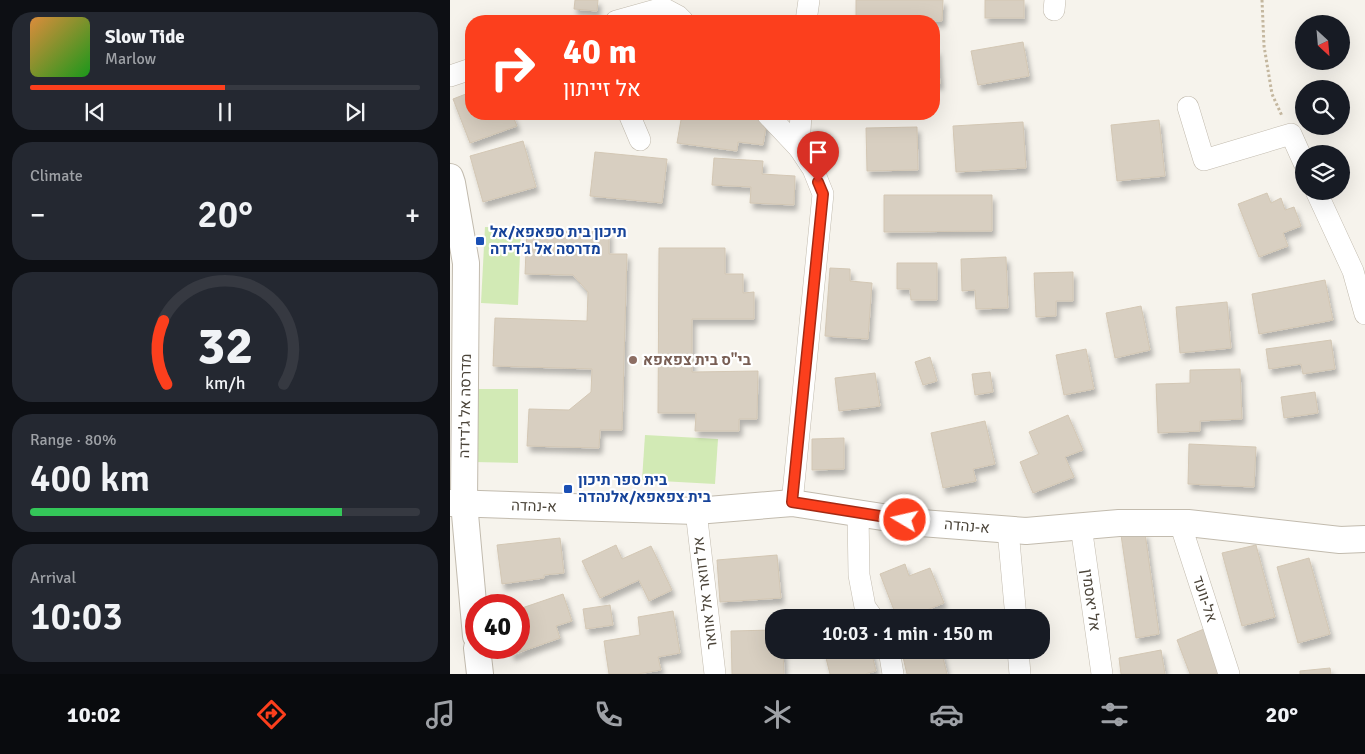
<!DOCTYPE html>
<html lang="en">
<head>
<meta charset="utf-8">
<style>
  body { margin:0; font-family:Signika,Heebo,sans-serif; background:#242831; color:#f1f3f6; height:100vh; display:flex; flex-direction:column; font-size:19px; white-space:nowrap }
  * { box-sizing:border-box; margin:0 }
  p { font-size:16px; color:#9ea1a6 }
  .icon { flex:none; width:28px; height:28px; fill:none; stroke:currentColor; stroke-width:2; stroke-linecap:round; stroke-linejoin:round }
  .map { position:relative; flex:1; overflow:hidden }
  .side { display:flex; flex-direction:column; gap:12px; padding:12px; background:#0d0f14; width:450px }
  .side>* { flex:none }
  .banner { position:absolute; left:15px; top:15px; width:475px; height:105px; border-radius:20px; box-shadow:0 5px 20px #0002; background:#fc3f1d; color:#fff; overflow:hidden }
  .needle { width:32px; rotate:154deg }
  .controls { position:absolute; left:845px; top:15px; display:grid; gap:10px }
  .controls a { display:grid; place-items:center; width:55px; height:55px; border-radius:50%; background:#171b24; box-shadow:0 5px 20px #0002; font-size:25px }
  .speed { position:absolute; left:15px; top:594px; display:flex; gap:10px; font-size:25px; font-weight:700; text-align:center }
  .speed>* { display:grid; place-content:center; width:65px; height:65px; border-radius:50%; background:#171b24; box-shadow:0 5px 20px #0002; line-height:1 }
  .speed .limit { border:8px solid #d22; background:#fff; color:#111 }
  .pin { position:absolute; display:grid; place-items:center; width:42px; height:42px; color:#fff; margin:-51px -21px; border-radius:50% 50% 50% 0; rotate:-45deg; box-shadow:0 0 5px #0007 }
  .pin .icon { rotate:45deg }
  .me { position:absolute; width:55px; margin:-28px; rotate:279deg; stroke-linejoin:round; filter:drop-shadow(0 0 4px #0008) }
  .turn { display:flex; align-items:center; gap:18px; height:105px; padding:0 15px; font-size:22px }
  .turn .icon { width:65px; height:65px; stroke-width:2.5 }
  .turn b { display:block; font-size:35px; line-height:42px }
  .big { font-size:38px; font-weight:600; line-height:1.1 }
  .side .tile { flex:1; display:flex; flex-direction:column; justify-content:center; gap:8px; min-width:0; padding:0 18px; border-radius:20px; background:#242831 }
  .side .dial { align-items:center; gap:0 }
  .dial svg { height:130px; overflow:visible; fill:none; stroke:#363941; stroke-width:7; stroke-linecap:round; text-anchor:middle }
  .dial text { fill:#f1f3f6; stroke:none }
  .song { display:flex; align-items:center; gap:15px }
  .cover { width:60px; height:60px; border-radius:8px; background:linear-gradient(135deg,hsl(30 70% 55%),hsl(120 70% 35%)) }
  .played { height:5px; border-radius:2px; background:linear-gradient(90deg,#fc3f1d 50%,#363941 50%) }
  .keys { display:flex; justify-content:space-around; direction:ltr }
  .heat { display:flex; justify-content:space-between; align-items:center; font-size:28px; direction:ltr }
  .charge { height:8px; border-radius:4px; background:linear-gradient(90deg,#34c759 80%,#363941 0) }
  .trip { position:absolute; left:315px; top:609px; width:285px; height:50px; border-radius:20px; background:#171b24; box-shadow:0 5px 20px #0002; font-weight:600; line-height:50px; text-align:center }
  .tab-bar { display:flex; height:80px; justify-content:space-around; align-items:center; background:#090b0e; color:#9ea1a6 }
  .tab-bar .icon { width:35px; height:35px }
  .tab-bar .current { color:#fc3f1d }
  .tab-bar b { font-size:22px; color:#f1f3f6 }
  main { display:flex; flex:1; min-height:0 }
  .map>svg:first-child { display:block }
</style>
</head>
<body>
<main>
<section class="side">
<div class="tile">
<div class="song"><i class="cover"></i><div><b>Slow Tide</b><p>Marlow</p></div></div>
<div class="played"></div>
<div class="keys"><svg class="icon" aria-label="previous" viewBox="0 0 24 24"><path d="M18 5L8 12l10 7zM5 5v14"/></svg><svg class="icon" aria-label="pause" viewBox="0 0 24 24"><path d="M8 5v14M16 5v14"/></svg><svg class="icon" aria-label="next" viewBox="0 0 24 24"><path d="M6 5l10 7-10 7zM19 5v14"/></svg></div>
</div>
<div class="tile"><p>Climate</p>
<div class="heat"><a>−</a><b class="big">20°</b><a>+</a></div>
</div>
<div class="tile dial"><svg viewBox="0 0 100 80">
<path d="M14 69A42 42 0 1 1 86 69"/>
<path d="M14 69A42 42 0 0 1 12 30" stroke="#fc3f1d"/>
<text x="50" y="56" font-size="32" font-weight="700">32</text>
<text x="50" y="72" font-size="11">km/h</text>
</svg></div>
<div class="tile"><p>Range · 80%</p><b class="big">400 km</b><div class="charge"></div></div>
<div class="tile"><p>Arrival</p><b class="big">10:03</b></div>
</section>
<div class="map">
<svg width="915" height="674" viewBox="0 0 915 674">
  <defs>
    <filter id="shadow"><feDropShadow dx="3" dy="5.5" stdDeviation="2.5" flood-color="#0004"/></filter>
  </defs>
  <rect width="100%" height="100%" fill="#f6f3ec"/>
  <g fill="#d2eab5">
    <polygon points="35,227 71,228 68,305 31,303"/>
    <polygon points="25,389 68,389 68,463 24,462"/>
    <polygon points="195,435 268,439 265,484 192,480"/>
  </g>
  <g fill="#d8cfc1" stroke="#d3c7b4" filter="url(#shadow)">
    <polygon points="125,0 148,0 147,11 124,9"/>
    <polygon points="406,0 493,0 492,21 406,20"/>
    <rect x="535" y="0" width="39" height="18"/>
    <polygon points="573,42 579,76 528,85 521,51"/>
    <polygon points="487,49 490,84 484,84 484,50"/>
    <polygon points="21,92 21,114 62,114 67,126 20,143 3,99"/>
    <polygon points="232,114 270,114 317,121 313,145 288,142 287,151 227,143"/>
    <polygon points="709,120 715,176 667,181 661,125"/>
    <polygon points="573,122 576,168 506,172 503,126"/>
    <polygon points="467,127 468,170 417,171 416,128"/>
    <polygon points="73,141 86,187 33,202 20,156"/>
    <polygon points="145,152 217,159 212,203 140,196"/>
    <polygon points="264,158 313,161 312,174 345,176 344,205 300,203 301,187 262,185"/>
    <polygon points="817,193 821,203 831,198 835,210 844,207 851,226 833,233 838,246 809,257 788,204"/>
    <polygon points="434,195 542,195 542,231 434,232"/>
    <polygon points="77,230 159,232 159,254 177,254 172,430 150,430 149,448 77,446 79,409 119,410 141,392 142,369 43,366 45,318 137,321 138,292 123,275 75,274"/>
    <polygon points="209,248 275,248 275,274 293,274 293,293 304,292 304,319 242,319 242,372 308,371 307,419 289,419 289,431 245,431 246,413 208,413"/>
    <polygon points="556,257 558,308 526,309 525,290 512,291 511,259"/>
    <polygon points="447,263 487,263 487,300 461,300 460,289 447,289"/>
    <polygon points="380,268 400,269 400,281 422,283 418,339 375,336"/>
    <polygon points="623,272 623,301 606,301 606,316 586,317 584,273"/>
    <polygon points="875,280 883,320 809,334 802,294"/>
    <polygon points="777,302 781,348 730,353 726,307"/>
    <polygon points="691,306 700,350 665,358 656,313"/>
    <polygon points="881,340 885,369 853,374 851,364 819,369 816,349"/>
    <polygon points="636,349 644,389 614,395 606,355"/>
    <polygon points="480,357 487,381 473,385 465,362"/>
    <polygon points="790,369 792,419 750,421 750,431 708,433 706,384 740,383 740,370"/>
    <polygon points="540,372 543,392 525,395 522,374"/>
    <polygon points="425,373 430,406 389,411 385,378"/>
    <polygon points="865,392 868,413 834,418 831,397"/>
    <polygon points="618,415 633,450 615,457 624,477 583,493 570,462 589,454 579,432"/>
    <polygon points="535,421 545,464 523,469 526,481 493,488 481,433"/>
    <polygon points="394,438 394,469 362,470 362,439"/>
    <polygon points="739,444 806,447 804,487 738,484"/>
    <polygon points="695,533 709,634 686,638 671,535"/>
    <polygon points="110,538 114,573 94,575 94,578 52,584 47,545"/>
    <polygon points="166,545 172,559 201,546 222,590 199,601 189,580 150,598 132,561"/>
    <polygon points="806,545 825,617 792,626 772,553"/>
    <polygon points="327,555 331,598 270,602 267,560"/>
    <polygon points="859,558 880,634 848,643 827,567"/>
    <polygon points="455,564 459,576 480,568 494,603 457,618 447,618 430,574"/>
    <polygon points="113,594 122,621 106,626 110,638 62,655 60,648 69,648 69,609"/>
    <polygon points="160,605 163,625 136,629 133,609"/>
    <polygon points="223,611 230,653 208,657 211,670 188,674 159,674 154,641 190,635 188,617"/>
    <polygon points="754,629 769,674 740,674 727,640"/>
    <polygon points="324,630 324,650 333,650 334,674 282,674 281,631"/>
    <polygon points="374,650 421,650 426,671 415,674 380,674"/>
    <polygon points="481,650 491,650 497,674 457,674 453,657"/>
    <polygon points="711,650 715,674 671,674 669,658"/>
    <polygon points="880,668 881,674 850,674 850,671"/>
  </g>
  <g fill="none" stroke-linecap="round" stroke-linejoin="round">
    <defs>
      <g id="minor">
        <polyline points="604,10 605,0"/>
        <polyline points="166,21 213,8 228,16 233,21"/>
        <polyline points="356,21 359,0"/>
        <polyline points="0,76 21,69"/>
        <polyline points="738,107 754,160 841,134 854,163"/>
        <polyline points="179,114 190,140"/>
        <polyline points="317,114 349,148 363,169 373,194 342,503"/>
        <polyline points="349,148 351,114"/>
        <polyline points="866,191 903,271 915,314"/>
        <polyline points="246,511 265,674"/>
        <polyline points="408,513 409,575 415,607 423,618"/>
        <polyline points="730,523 779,674"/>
        <polyline points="631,526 652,674"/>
        <polyline points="558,530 566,618"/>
        <polyline points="439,650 443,674"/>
        <polyline points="568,650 570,674"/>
      </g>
      <g id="tertiary">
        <polyline points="0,177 2,183 16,263 14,503 26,636"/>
        <polyline points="0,503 246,511 342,503 471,523 576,531 669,523 738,523 890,540 915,539"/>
        <polyline points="27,648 30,674"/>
      </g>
    </defs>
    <use href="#minor" stroke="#c2bbae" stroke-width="22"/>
    <use href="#tertiary" stroke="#c2bbae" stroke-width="28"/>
    <polyline stroke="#c4b79f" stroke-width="3" stroke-dasharray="2.5 2.5" stroke-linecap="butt" points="812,0 814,46 822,94 832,116"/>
    <use href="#minor" stroke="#fff" stroke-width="21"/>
    <use href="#tertiary" stroke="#fff" stroke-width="26"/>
  </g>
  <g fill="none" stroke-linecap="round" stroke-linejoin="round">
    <defs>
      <polyline id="route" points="368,182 373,194 342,502 455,520"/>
    </defs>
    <use href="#route" stroke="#a42913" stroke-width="12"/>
    <use href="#route" stroke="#fc3f1d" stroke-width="9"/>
  </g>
  <g fill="#1a4fb4" stroke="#fff" stroke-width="2">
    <rect x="25" y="236" width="10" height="10" rx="2.5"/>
    <rect x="113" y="484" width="10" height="10" rx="2.5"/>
  </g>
  <circle fill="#8d6e63" stroke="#fff" stroke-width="2" cx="183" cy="360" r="5"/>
  <g text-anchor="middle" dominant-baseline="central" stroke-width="4.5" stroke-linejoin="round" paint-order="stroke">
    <g font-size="15" font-weight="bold" fill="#164399" stroke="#fff" text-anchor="start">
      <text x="40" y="232">תיכון בית ספאפא/אל<tspan x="40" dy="17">מדרסה אל ג׳דידה</tspan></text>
      <text x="128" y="480">בית ספר תיכון<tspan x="128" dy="17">בית צפאפא/אלנהדה</tspan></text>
    </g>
    <g font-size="15" font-weight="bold" fill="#785e54" stroke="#fff" text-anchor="start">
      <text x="193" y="360">בי"ס בית צפאפא</text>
    </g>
    <g font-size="15" fill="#4b4439" stroke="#fff">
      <text transform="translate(15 406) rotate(-89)">מדרסה אל ג'דידה</text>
      <text transform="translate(84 506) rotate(2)">א-נהדה</text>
      <text transform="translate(517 526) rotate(5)">א-נהדה</text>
      <text transform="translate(255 593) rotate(-97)">אל דוואר אל אוואר</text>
      <text transform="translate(755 599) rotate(72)">אל-וועד</text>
      <text transform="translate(641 600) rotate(82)">אל יאסמין</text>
    </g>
  </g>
</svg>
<div class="controls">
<a><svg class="needle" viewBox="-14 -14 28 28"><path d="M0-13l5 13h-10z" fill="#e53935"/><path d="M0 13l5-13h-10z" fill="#9ea1a6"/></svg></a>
<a><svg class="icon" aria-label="search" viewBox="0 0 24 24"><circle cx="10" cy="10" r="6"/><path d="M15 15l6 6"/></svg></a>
<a><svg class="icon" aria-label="layers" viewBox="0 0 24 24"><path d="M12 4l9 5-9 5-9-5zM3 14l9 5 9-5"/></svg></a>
</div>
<div class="speed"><div class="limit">40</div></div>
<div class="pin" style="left:368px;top:182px;background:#d93025"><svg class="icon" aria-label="arrive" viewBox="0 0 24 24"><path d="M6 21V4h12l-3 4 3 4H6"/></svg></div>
<svg class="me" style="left:455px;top:520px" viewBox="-20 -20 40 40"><circle r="17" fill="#fc3f1d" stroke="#fff" stroke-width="3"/><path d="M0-11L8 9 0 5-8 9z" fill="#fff"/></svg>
<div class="trip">10:03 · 1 min · 150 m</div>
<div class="banner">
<div class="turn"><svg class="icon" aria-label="right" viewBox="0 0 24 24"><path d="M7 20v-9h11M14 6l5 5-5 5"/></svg><div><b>40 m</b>אל זייתון</div></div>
</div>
</div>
</main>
<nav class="tab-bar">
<b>10:02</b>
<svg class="icon current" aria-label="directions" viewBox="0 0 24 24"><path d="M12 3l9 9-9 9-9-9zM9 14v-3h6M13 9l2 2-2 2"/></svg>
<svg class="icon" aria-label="music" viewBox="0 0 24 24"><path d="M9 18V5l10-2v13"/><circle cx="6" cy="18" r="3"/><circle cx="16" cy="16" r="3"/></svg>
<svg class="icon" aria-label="phone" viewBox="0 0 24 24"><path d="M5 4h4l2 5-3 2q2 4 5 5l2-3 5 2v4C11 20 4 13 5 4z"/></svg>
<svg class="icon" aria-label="climate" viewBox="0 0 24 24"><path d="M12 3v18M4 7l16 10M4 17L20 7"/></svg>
<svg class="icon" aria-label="car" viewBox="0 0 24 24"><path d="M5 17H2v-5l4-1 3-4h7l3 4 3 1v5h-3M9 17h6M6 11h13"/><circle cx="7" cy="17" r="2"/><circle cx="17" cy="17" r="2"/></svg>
<svg class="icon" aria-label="filters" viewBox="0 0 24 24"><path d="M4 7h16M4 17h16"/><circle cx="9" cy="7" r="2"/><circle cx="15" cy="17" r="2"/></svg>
<b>20°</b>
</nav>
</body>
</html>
